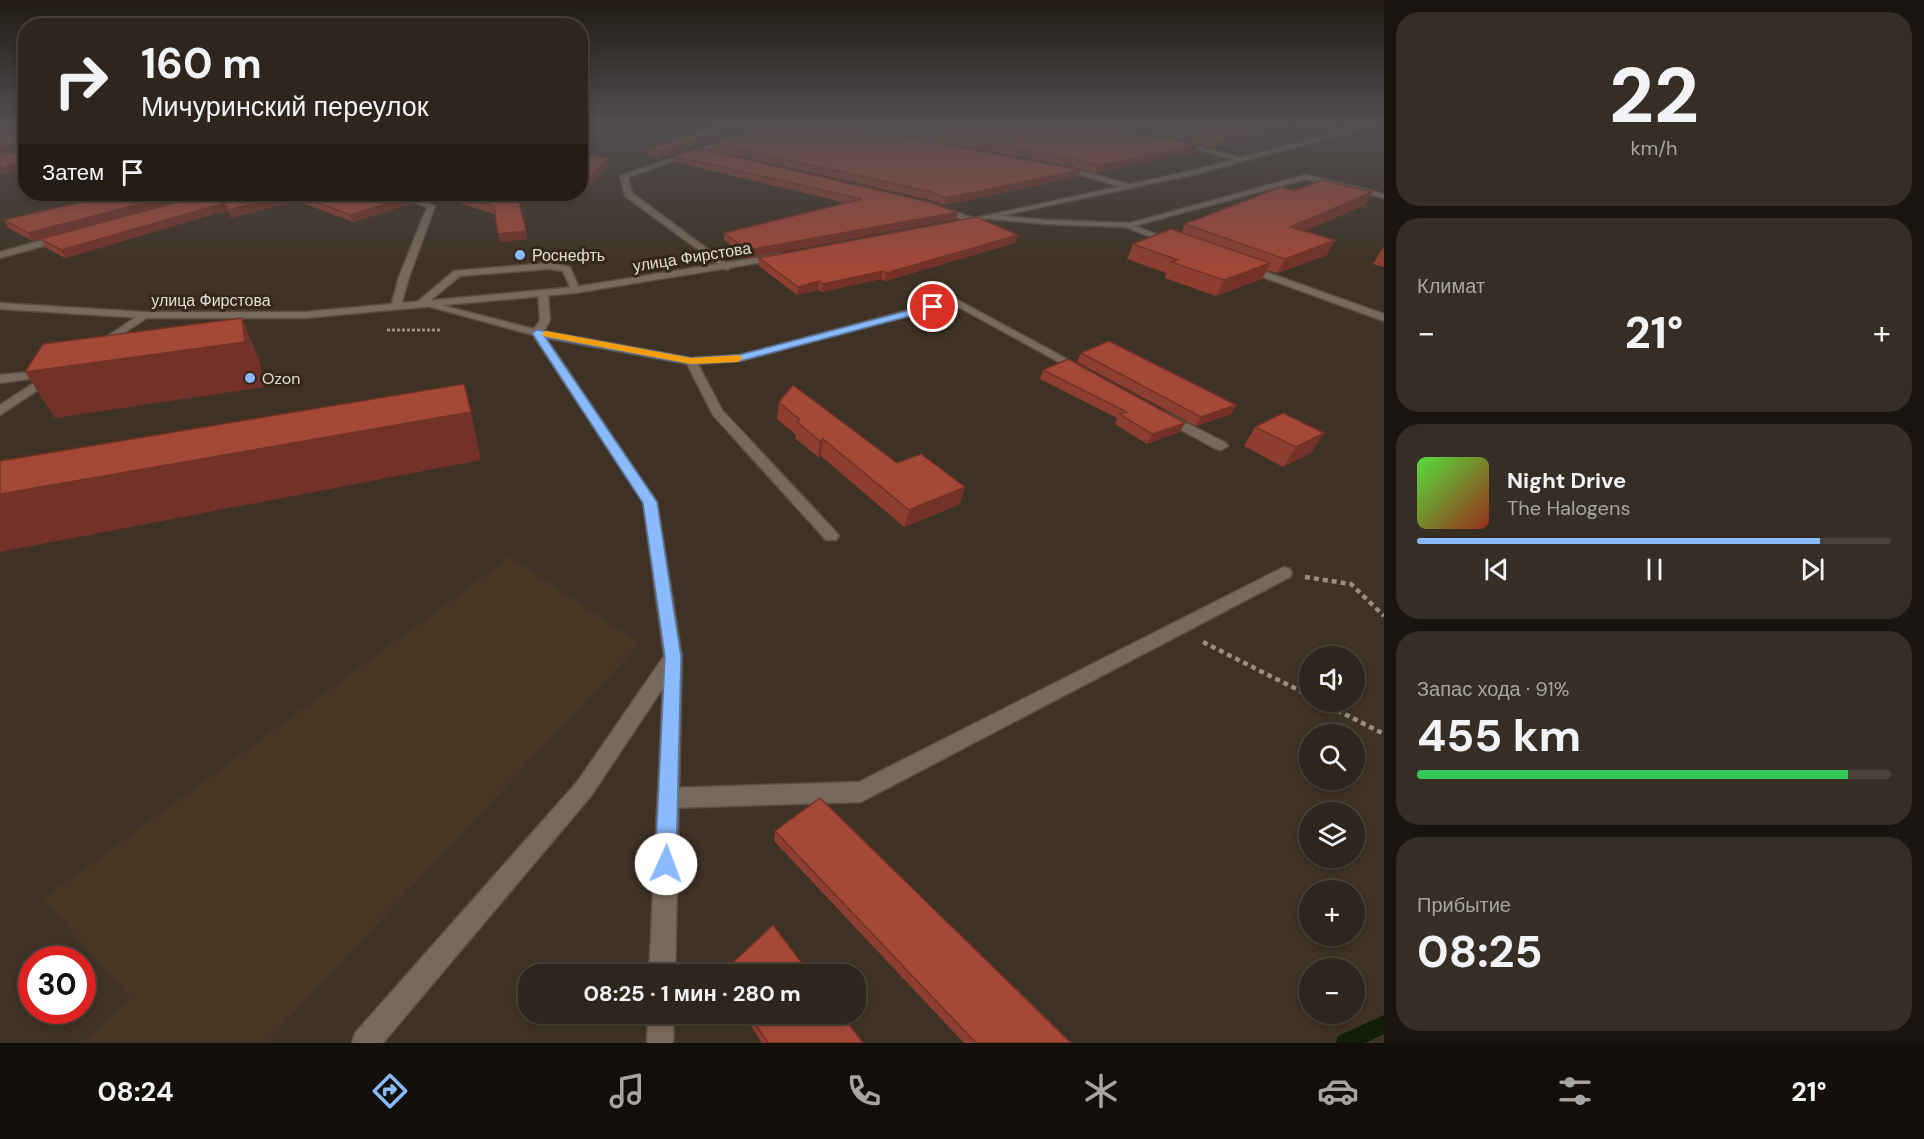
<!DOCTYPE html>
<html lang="ru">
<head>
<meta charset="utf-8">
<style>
  body { margin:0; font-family:"DM Sans",sans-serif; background:#362d25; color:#f1f3f6; height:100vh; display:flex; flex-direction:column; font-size:22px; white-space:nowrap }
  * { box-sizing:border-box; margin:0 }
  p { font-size:20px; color:#a7a5a3 }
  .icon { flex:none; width:33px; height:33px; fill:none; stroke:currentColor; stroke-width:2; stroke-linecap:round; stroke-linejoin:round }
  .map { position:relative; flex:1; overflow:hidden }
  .details { display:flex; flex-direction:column; gap:12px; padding:12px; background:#19140f; width:540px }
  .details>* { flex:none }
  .top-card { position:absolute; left:18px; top:18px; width:570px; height:183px; border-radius:24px; box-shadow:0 3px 9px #0003,0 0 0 2px #49423b; background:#2e251c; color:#f1f3f6; overflow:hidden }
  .tools { position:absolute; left:1299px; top:646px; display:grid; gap:12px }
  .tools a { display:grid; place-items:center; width:66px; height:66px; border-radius:50%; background:#2e251c; box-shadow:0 3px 9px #0003,0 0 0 2px #49423b; font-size:30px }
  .speed { position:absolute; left:18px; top:946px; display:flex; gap:12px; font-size:30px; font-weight:700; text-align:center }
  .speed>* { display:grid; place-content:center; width:78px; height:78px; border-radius:50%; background:#2e251c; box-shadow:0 3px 9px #0003,0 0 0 2px #49423b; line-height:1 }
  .speed .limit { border:9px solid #d22; background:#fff; color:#111 }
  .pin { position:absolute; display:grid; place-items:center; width:51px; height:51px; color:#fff; margin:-26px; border:3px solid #fff; border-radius:50%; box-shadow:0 2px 6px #0007 }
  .me { position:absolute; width:66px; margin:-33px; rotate:2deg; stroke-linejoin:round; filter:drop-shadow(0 0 4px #0008) }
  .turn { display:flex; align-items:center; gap:21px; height:126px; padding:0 24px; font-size:27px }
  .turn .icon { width:78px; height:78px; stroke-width:2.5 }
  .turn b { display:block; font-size:42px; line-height:51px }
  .then { display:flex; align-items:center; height:57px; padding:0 24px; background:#0003; gap:12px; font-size:22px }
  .big { font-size:45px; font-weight:700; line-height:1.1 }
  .details .tile { flex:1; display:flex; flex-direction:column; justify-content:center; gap:9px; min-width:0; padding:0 21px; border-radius:24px; background:#362d25 }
  .details .dial { align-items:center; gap:0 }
  .dial b { font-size:78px; line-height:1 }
  .song { display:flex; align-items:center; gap:18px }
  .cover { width:72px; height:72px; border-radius:9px; background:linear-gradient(135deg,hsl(110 70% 55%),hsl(10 70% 35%)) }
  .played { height:6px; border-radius:3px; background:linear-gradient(90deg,#8abafc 85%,#49423b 85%) }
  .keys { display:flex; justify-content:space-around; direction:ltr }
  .heat { display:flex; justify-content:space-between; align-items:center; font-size:33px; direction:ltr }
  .charge { height:9px; border-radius:4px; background:linear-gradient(90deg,#34c759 91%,#49423b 0) }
  .trip { position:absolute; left:518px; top:964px; width:348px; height:60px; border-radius:24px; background:#2e251c; box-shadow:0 3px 9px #0003,0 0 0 2px #49423b; font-weight:700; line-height:60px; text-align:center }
  .menu { display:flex; height:96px; justify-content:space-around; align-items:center; background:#120f0b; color:#a7a5a3 }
  .menu .icon { width:42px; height:42px }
  .menu .on { color:#8abafc }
  .menu b { font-size:27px; color:#f1f3f6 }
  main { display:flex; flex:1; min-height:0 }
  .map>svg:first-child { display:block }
</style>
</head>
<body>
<main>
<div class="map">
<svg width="1384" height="1043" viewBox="0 0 1384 1043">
  <rect width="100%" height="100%" fill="#3e3125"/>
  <polygon fill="#483625" points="510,557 640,644 266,1043 82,1043 130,999 43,899"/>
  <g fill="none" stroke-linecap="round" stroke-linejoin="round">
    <polygon fill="#101e04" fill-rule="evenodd" points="1384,1015 1384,1034 1365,1043 1336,1043 1338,1036"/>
    <defs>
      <g id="lane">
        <polygon points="1306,175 1384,194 1384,198 1306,179 1130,227 1123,225"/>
        <polygon points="549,263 570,267 580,290 578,292 572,292 563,271 549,269 460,276 425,305 416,303 454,271"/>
        <polygon points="144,312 148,313 148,317 103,347 99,348 94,345"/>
        <polygon points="48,370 55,375 55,379 0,415 0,405 43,377 0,383 0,375"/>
        <polygon points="1284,567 1290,569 1292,573 1290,577 861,802 668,808 660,805 657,798 660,791 668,788 859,782"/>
      </g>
      <g id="street">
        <polygon points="1294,124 1309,124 1349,132 1346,134"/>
        <polygon points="730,139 735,140 628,177 632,193 729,265 729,269 726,270 625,196 620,176"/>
        <polygon points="1178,141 1245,159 1246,160 1243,162 1176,144"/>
        <polygon points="1062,166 1132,185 1133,187 1129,189 1060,169"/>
        <polygon points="387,194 397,194 435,206 409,277 401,306 396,309 391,306 399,277 427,207"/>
        <polygon points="939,207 974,218 975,220 971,222 936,211 936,207"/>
        <polygon points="993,215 1046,220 1127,223 1176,242 1169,244 1126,227 1046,224 990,219 989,217"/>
        <polygon points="61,235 65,238 64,240 0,258 0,252"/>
        <polygon points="1243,266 1249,266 1384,314 1384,321 1243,270"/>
        <polygon points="543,290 548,293 550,320 544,331 691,358 740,355 954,298 1087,370 1085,372 1077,372 953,304 740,361 698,364 722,410 836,532 839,536 836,540 826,540 713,415 687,364 546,338 657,502 682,657 675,975 649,975 663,688 591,796 383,1043 352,1043 355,1033 577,782 664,656 643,502 533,335 416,303 421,300 534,329 540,320 538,293"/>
        <polygon points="1165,412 1226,443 1228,446 1221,450 1216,449 1161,419 1159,416 1161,413"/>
        <polygon points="648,1014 674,1014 673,1043 647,1043"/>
      </g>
      <g id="secondary">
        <polygon points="1369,124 1379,124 1196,174 962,224 958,222 1195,170"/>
        <polygon points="779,254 783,257 782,259 575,293 305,318 144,318 0,309 0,303 144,312 305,312 575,287"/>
      </g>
    </defs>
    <use href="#lane" stroke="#5a4f45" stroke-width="3"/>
    <use href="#street" stroke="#5a4f45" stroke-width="3"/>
    <use href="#secondary" stroke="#5a4f45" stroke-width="3"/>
    <polyline stroke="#988e85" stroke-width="3" stroke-dasharray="3 2" stroke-linecap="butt" points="387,330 442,330"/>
    <polyline stroke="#988e85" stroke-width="4" stroke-dasharray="4.5 3" stroke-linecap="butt" points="1305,577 1307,577"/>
    <g stroke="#988e85" stroke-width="4.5" stroke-dasharray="5 4" stroke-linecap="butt">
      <polyline points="1305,577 1351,584 1384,616"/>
      <polyline points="1203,642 1310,696"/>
      <polyline points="1321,702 1384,734"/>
    </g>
    <use href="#lane" fill="#77695b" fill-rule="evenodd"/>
    <use href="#street" fill="#77695b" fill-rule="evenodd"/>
    <use href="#secondary" fill="#77695b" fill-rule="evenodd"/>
  </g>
  <g fill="#8d3e30">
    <polygon points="724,124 659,159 648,156 647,149"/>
    <polygon points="841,124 1082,124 1196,152 1095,173 1071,166"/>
    <polygon points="1087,124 1308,124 1306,129 1213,148 1181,139"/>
    <polygon points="713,143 1078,177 944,205 930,200 713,150"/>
    <polygon points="580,153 608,158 608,165 584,194 578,194 580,194"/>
    <polygon points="675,156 958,212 956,219 748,258 724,240 724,233 846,203 675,162"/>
    <polygon points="1294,191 1365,205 1304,231 1327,255 1277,273 1267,270 1262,279 1216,296 1165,278 1166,273 1127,259 1133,244 1182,232 1185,224"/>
    <polygon points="117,194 399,194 410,204 353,222 297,201 231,218 228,210 65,258 45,247 41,239 156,207 33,241 8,228 4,220"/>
    <polygon points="403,194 517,194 527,239 500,242 495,214 435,196 423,200"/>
    <polygon points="1015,243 885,281 881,279 822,292 818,290 797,295 759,266 759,258"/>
    <polygon points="1384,246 1384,267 1373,264"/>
    <polygon points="1081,353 1236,405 1231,414 1196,426 1077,362"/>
    <polygon points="1043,370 1180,432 1147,444 1115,424 1117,418 1040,379"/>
    <polygon points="779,402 897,463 960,504 904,527 821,456 818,457 795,438 796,435 777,419"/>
    <polygon points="1255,427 1312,452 1283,467 1244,446"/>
    <polygon points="775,831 1071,1043 964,1043 774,841"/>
    <polygon points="743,1014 841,1014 863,1043 762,1043"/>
  </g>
  <g fill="#733227">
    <polygon points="742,124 761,124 659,159 659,152"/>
    <polygon points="1304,124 1308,124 1306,129 1213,148 1216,141"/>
    <polygon points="24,143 26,150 0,155 0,147"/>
    <polygon points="1199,145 1196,152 1095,173 1097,166"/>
    <polygon points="608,158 608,165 584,194 583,187"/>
    <polygon points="26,162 26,170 0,175 0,168"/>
    <polygon points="1081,170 1078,177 944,205 946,198"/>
    <polygon points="1372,192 1365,205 1283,240 1290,227"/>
    <polygon points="178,194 208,194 33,241 28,233"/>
    <polygon points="295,194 297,201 231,218 228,210"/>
    <polygon points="422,194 435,194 435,196 423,200"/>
    <polygon points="409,197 410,204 353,222 350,215"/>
    <polygon points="225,203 228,210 65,258 61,250"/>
    <polygon points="958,212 956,219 748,258 748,250"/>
    <polygon points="526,231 527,239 500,242 498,234"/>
    <polygon points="1018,235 1015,243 885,281 886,273"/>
    <polygon points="1335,240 1327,255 1277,273 1285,259"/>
    <polygon points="1270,263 1262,279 1216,296 1224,280"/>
    <polygon points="883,271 881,279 822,292 823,284"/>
    <polygon points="819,281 818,290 797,295 798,287"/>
    <polygon points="242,318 260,362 264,387 55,418 25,372"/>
    <polygon points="1236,405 1231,414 1196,426 1201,417"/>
    <polygon points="471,412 481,460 0,552 0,494"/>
    <polygon points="1185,423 1180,432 1147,444 1152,434"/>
    <polygon points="1324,433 1312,452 1283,467 1296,447"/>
    <polygon points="823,439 821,456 818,457 820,441"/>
    <polygon points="965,487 960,504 904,527 909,510"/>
  </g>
  <g fill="#a44838" stroke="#733227" stroke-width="1.5">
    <polygon points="0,124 26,124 26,162 0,168 0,156 23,151 24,143 0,147"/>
    <polygon points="724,124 742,124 659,152 647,149"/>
    <polygon points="766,124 837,124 1081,170 946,198 931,192 713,143"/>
    <polygon points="877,124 1082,124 1199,145 1097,166 1074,159"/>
    <polygon points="1130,124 1304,124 1216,141 1184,132"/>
    <polygon points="698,148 925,201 958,212 748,250 724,233 862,199 675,156"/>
    <polygon points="580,153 608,158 583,187 580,186"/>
    <polygon points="1322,180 1372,192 1290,227 1335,240 1285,259 1185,224 1281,187 1294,191"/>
    <polygon points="117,194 178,194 28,233 4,220"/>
    <polygon points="207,194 293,194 228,210 225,203 61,250 41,239"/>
    <polygon points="295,194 399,194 409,197 350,215"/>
    <polygon points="450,194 517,194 526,231 498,234 494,206"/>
    <polygon points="977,217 1018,235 886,273 883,271 823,284 819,281 798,287 759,258"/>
    <polygon points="1171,229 1270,263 1224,280 1171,262 1178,260 1133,244"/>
    <polygon points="242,318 245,342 25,372 43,344"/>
    <polygon points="1109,341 1236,405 1201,417 1081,353"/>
    <polygon points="1068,359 1185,423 1152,434 1119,414 1127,412 1043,370"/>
    <polygon points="464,384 471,412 0,494 0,461"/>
    <polygon points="793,385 897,463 921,454 965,487 909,510 823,439 820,441 797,422 800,420 779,402"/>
    <polygon points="1283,413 1324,433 1296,447 1255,427"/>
    <polygon points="820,798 1071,1043 976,1043 775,831"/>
    <polygon points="773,925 811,975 724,975 722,973"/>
    <polygon points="749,1014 841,1014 863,1043 768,1043"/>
  </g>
  <linearGradient id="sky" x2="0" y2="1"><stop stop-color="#221b14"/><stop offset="0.46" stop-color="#524e51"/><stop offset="1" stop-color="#524e51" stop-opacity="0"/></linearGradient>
  <rect width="1384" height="270" fill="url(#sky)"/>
  <polygon fill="#8abafc" stroke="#5a79a4" stroke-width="1.5" points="933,304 937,307 936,309 740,361 691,364 545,337 657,502 681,657 676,864 673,871 666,875 658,871 655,864 665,657 643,503 532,333 537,330 691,358 739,355"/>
  <polygon fill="#f59e0b" points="546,331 691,358 738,355 743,358 738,362 691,364 543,336 543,332"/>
  <g fill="#8abafc" stroke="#34271b" stroke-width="2">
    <circle cx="520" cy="255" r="6"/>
    <circle cx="250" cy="378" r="6"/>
  </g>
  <g text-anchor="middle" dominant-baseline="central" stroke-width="6" stroke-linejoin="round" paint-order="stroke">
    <g font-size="16" fill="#e3dbd4" stroke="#34271b" text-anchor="start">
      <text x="532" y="255">Роснефть</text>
      <text x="262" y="378">Ozon</text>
    </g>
    <g font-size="16" fill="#e3dbd4" stroke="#34271b">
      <text transform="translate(692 257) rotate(-9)">улица Фирстова</text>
      <text x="211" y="300">улица Фирстова</text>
    </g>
  </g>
</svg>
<div class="tools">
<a><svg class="icon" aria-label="sound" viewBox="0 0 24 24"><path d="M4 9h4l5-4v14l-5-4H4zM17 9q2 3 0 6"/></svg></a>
<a><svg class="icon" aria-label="search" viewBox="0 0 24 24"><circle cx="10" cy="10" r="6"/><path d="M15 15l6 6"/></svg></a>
<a><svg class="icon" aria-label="layers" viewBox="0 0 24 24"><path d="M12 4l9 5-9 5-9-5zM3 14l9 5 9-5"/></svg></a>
<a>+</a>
<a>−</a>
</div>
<div class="speed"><div class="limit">30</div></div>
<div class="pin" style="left:933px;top:307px;background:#d93025"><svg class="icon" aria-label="arrive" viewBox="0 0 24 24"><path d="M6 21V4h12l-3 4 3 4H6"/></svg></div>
<svg class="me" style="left:666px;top:864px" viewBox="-20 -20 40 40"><circle r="19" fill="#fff"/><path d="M0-13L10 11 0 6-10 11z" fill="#8abafc"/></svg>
<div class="trip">08:25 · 1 мин · 280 m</div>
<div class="top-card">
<div class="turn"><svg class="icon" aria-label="right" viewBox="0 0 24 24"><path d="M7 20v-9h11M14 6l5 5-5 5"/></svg><div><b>160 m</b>Мичуринский переулок</div></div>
<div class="then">Затем<svg class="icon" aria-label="arrive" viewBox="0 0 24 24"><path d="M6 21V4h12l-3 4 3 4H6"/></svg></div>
</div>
</div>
<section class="details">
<div class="tile dial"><b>22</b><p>km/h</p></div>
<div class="tile"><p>Климат</p>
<div class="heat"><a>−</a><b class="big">21°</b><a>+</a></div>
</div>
<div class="tile">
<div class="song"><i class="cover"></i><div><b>Night Drive</b><p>The Halogens</p></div></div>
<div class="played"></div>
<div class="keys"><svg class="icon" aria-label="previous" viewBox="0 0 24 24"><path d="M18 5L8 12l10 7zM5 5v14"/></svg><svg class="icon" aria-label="pause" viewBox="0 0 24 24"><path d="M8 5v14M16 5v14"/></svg><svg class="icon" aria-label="next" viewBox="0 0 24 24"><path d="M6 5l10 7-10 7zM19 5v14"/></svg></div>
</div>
<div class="tile"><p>Запас хода · 91%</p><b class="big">455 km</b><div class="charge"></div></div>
<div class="tile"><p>Прибытие</p><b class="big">08:25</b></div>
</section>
</main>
<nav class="menu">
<b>08:24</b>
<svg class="icon on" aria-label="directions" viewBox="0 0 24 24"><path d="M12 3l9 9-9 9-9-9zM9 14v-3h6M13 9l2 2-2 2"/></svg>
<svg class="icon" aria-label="music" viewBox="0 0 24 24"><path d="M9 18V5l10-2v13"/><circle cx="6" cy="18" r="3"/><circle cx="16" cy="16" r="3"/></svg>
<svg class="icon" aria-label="phone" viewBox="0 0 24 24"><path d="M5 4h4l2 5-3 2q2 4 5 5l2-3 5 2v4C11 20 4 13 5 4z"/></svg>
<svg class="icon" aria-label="climate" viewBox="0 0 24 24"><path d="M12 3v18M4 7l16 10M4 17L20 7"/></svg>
<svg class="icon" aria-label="car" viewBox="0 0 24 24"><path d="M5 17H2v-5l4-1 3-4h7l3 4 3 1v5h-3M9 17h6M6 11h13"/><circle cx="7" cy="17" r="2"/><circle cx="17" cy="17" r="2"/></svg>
<svg class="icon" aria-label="filters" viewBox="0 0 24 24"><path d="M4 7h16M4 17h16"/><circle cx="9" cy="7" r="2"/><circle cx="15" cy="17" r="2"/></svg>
<b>21°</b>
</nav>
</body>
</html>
